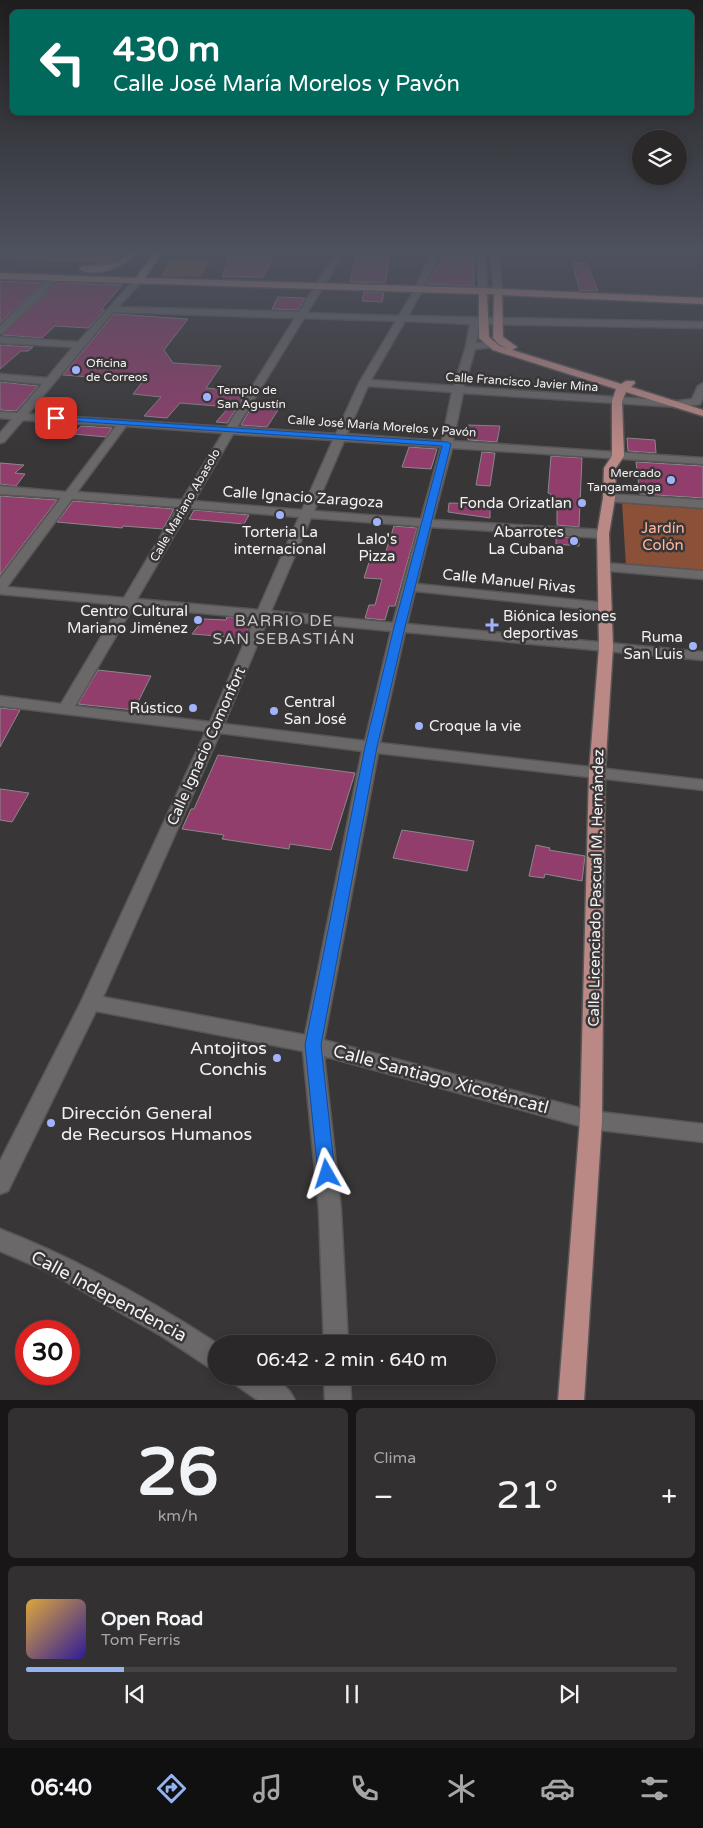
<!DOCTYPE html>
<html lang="es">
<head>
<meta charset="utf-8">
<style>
  body { margin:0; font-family:"Varela Round",sans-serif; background:#333031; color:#f1f3f6; height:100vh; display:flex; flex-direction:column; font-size:19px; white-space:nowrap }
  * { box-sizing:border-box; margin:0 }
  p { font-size:16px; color:#a6a6a8 }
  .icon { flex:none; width:28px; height:28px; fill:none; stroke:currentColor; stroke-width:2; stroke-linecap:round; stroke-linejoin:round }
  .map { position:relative; height:1400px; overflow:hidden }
  .side { display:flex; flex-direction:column; gap:8px; padding:8px; background:#181617; flex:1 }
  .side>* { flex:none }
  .guide { position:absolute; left:10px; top:10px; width:684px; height:105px; border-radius:8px; box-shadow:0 2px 8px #0003,0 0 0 1px #474446; background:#00695c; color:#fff; overflow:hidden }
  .buttons { position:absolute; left:632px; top:130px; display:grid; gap:10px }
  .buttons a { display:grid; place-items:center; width:55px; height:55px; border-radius:50%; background:#2b2829; box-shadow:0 2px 8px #0003,0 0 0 1px #474446; font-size:25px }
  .speed { position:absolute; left:15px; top:1320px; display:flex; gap:10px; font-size:25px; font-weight:700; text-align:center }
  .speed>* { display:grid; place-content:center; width:65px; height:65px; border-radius:50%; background:#2b2829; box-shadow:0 2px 8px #0003,0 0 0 1px #474446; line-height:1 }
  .speed .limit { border:8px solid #d22; background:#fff; color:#111 }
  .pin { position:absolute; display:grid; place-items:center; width:42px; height:42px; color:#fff; margin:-21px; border-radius:10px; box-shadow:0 2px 8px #0006 }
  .me { position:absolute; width:55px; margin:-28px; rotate:354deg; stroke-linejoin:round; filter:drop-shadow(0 0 4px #0008) }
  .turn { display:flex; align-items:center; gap:18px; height:105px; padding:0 20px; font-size:22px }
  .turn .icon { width:65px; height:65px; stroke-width:2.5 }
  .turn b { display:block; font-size:35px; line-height:42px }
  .big { font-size:38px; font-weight:600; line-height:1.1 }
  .side .card { flex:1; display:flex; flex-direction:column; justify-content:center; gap:8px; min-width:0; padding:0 18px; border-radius:8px; background:#333031 }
  .side .dial { align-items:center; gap:0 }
  .dial b { font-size:65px; line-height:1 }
  .song { display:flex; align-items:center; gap:15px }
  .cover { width:60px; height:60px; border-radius:8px; background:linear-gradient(135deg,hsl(40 70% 55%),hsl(250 70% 35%)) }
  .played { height:5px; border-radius:2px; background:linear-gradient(90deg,#95b2f1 15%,#474446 15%) }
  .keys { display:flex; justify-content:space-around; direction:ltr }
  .heat { display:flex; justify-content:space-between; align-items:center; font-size:28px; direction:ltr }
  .side .tiles { flex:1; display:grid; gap:8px; grid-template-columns:1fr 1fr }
  .card:last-child { grid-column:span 2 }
  .trip { position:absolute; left:208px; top:1335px; width:288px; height:50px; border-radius:25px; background:#2b2829; box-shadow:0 2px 8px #0003,0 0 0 1px #474446; font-weight:600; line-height:50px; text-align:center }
  .menu { display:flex; height:80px; justify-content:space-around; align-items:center; background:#111010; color:#a6a6a8 }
  .menu .icon { width:35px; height:35px }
  .menu .active { color:#95b2f1 }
  .menu b { font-size:22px; color:#f1f3f6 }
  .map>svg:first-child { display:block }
</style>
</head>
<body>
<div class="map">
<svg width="703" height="1401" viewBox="0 0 703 1401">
  <rect width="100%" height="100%" fill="#393637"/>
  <g fill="#8b5038">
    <path d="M0,253H126C119,264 110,266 98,266L95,262L0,259Z"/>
    <polygon points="170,259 209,260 201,277 161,276"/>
    <polygon points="622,502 703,507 703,571 626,566"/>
  </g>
  <g fill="#913e6d" stroke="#8b888a">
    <polygon points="259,253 265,255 264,258 272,258 264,277 222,277 230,254"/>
    <polygon points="356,253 390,253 385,283 350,282"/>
    <polygon points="444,253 474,253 474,286 427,284"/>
    <polygon points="572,263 587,263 598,291 580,291"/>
    <polygon points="0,281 42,283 0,323"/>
    <polygon points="64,283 122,285 101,310 105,310 88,328 55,326 42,338 2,335 56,284"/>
    <polygon points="364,292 384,293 382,302 362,301"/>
    <polygon points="278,297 305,298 298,310 272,309"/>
    <polygon points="114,314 188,319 164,350 173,363 221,366 206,388 247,392 227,423 216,422 229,407 180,403 167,418 144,416 161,397 133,394 143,381 63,375"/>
    <polygon points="0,345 33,347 28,351 21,351 0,369"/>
    <polygon points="0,382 38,386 16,411 0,410"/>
    <polygon points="251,408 278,410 267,427 241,425"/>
    <polygon points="468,425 500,426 497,442 468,440"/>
    <polygon points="81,426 112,428 106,437 74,434"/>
    <polygon points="627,438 655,440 656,453 628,451"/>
    <polygon points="409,447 437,449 431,469 402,467"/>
    <polygon points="482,452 495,453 490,486 476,485"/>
    <polygon points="551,456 582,458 579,527 557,525 557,500 551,499 551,494 548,493"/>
    <polygon points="636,462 703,466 703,498 640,494"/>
    <polygon points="0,463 24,465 15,473 25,474 16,486 0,484"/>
    <polygon points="0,496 57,500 0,575"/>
    <polygon points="73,501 174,509 163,529 123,526 122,528 57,522"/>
    <polygon points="449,503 490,504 490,518 448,512"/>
    <polygon points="194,510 249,515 244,524 189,519"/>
    <polygon points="394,526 417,528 395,606 389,606 385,620 365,618 369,605 375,605 382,579 364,578 371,556 384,557"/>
    <polygon points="556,537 579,538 579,546 556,544"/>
    <polygon points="227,617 252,620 244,638 192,634 204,619 226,620"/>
    <polygon points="98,670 151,676 134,710 78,704"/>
    <polygon points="0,708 20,710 0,747"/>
    <polygon points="218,755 355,773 331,850 290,844 289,849 222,839 224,835 182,829 191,809 194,809"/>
    <polygon points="0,789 29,793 12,822 0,820"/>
    <polygon points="402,830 474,841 467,871 393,858"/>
    <polygon points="536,845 550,848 549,850 585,856 582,881 545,874 544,878 529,876"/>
  </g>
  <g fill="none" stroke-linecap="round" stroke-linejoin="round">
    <defs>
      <g id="minor">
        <path d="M336,253H344L307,313L399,316L415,289L431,253H439L423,289L408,316L703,322V328L479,324L476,343L503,340L508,343L503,346L475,349L464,387L678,401L692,399L698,386L703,383V398L700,404L678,407L463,393L453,441L703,458V464L452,448L433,520L603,530L609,534L603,538L431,527L417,584L605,603L612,607L605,611L415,591L407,624L703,652V660L405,632L380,743L703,780V790L378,753L324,1040L591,1111L703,1124V1142L591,1129L324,1056L341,1210L348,1344H324L319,1210L303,1051L96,1011L8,1191L0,1194V1161L81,1002L206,731L0,706V696L61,704L120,605L0,594V578L61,498L0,494V486L66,492L116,426L23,420L4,442L0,443V433L12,419L0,418V412L17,413L42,384L0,380V374L47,378L73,347L0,343V337L78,342L136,278H142V282L118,307L299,312ZM113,312L295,318L227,427L28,414ZM304,318L396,321L359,383L336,434L237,427ZM405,321L470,324L466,346L454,386L371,380ZM368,386L452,392L442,441L347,434ZM126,426L223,433L182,500L77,492ZM233,434L333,440L302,510L194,501ZM344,441L441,447L421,519L314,511ZM72,499L178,507L124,598L7,587ZM190,508L299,517L258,610L137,599ZM311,518L419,526L393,623L271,611ZM133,607L255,618L210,722L75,706ZM268,619L391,631L365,741L224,724ZM220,733L362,751L305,1035L103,997Z"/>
        <polygon points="477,253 485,253 487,291 483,294 479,291"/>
        <polygon points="491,253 499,253 502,292 498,295 494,292"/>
        <polygon points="54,275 58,278 57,280 3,333 0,334 0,326 51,276"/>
        <polygon points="609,494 703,500 703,508 605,501 603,498 605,495"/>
        <polygon points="604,563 703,571 703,579 599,570 598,567"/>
        <path d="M0,1229C77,1259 149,1299 218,1344H216V1369L207,1366L160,1335L49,1272L0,1251Z"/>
        <path d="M232,1376C257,1376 284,1374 295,1401H259L236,1385Z"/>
        <polygon points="324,1376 350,1376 351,1401 325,1401"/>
      </g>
      <g id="major">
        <path d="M127,253H136C126,267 93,279 79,269L83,266L109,265L120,260Z"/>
        <path d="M154,253H162L145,278L483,288L703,298V304L502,295L503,337L517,347L512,350L621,384L626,381H634L635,383L631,387L703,410V416L626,392L622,401L624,456L616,468L615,498L609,534L613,647L605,773L602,1120L584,1401H558L580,1120L589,773L599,647L597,534L603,498L604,468L612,456V401L616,389L493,350L479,338V294L0,279V273L136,278ZM487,294H494L493,338L500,345L507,348L499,346L489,337Z"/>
      </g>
    </defs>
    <use href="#minor" stroke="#575555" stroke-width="3"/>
    <use href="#major" stroke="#575555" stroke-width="3"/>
    <use href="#minor" fill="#6b6869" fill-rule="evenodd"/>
    <use href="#major" fill="#ba8885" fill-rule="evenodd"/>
  </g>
  <linearGradient id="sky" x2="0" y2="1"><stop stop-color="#1f1e1e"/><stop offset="0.56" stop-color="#4e525e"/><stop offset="1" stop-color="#4e525e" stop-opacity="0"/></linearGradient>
  <rect width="703" height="450" fill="url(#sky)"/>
  <polygon fill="#1a73e8" stroke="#114b97" points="53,416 447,442 451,444 405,627 377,747 321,1045 335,1174 333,1179 327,1181 321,1179 318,1174 305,1045 365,747 394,627 442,446 56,420 53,420"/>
  <g fill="#a2b2fd" stroke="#393637" stroke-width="2">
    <circle cx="76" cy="370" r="5"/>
    <circle cx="207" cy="397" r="5"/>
    <circle cx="671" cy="480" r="5"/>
    <circle cx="582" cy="503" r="5"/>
    <circle cx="280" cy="515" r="5"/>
    <circle cx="377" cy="522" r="5"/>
    <circle cx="574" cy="541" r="5"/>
    <circle cx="198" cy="620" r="5"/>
    <path d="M489.5 617.5h5v5h5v5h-5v5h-5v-5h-5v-5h5z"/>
    <circle cx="693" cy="646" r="5"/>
    <circle cx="193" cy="708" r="5"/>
    <circle cx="274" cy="711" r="5"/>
    <circle cx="419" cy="726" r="5"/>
    <circle cx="277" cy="1058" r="5"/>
    <circle cx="51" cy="1123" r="5"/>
  </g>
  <g text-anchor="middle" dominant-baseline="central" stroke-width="5" stroke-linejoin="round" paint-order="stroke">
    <g font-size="12" fill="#f3f1f1" stroke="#393637" text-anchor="start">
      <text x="86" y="363">Oficina<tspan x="86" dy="14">de Correos</tspan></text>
      <text x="217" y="390">Templo de<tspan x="217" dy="14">San Agustín</tspan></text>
      <text x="661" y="473" text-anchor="end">Mercado<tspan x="661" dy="14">Tangamanga</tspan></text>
    </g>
    <g font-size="12" fill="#f3f1f1" stroke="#393637">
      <text transform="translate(522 382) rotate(4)">Calle Francisco Javier Mina</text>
      <text transform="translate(382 426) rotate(4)">Calle José María Morelos y Pavón</text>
      <text transform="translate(185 505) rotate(-60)">Calle Mariano Abasolo</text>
    </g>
    <g font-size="15" fill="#f3f1f1" stroke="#393637">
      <text transform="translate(303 497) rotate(4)">Calle Ignacio Zaragoza</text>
      <text transform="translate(509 581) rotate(6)">Calle Manuel Rivas</text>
      <text transform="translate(206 746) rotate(-66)">Calle Ignacio Comonfort</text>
      <text transform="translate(596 888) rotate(-89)">Calle Licenciado Pascual M. Hernández</text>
    </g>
    <g font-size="15" fill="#f3f1f1" stroke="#393637" text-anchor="end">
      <text x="572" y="503">Fonda Orizatlan</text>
      <text x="280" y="532" text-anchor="middle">Torteria La<tspan x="280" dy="17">internacional</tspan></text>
      <text x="564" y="532">Abarrotes<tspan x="564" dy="17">La Cubana</tspan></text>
      <text x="377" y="539" text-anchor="middle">Lalo's<tspan x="377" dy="17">Pizza</tspan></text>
      <text x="188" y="611">Centro Cultural<tspan x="188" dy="17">Mariano Jiménez</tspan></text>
      <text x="503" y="616" text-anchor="start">Biónica lesiones<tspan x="503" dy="17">deportivas</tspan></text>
      <text x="683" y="637">Ruma<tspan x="683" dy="17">San Luis</tspan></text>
      <text x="284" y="702" text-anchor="start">Central<tspan x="284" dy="17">San José</tspan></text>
      <text x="183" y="708">Rústico</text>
      <text x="429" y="726" text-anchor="start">Croque la vie</text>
    </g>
    <g font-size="15" fill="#ffb79a" stroke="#393637">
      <text x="663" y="528">Jardín<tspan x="663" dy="17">Colón</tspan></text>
    </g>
    <g font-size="16" letter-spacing="1" fill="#cac6c6" stroke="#393637">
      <text x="284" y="621">BARRIO DE<tspan x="284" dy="18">SAN SEBASTIÁN</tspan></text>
    </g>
    <g font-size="18" fill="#f3f1f1" stroke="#393637" text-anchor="end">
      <text x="267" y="1048">Antojitos<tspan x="267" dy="21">Conchis</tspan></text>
      <text x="61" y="1113" text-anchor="start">Dirección General<tspan x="61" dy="21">de Recursos Humanos</tspan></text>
    </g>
    <g font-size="18" fill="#f3f1f1" stroke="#393637">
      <text transform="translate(441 1079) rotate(15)">Calle Santiago Xicoténcatl</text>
      <text transform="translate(109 1296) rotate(28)">Calle Independencia</text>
    </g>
  </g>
</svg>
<div class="buttons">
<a><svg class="icon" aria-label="layers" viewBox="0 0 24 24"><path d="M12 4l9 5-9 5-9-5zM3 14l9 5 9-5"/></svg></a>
</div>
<div class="speed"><div class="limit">30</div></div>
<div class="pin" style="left:56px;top:418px;background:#d93025"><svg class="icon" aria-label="arrive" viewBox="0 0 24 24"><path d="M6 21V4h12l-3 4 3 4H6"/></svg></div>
<svg class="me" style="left:327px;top:1174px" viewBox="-20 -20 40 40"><path d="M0-17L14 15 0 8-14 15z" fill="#1a73e8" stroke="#fff" stroke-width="4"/></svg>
<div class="trip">06:42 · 2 min · 640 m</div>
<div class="guide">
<div class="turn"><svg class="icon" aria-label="left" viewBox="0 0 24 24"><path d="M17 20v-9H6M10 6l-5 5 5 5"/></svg><div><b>430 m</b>Calle José María Morelos y Pavón</div></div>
</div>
</div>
<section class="side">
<div class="tiles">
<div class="card dial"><b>26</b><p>km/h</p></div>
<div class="card"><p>Clima</p>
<div class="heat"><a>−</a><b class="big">21°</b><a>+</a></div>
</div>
<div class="card">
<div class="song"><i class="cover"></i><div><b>Open Road</b><p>Tom Ferris</p></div></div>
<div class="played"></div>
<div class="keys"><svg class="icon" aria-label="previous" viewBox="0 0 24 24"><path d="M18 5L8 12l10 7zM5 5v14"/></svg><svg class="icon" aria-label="pause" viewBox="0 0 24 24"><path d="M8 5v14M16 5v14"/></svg><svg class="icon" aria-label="next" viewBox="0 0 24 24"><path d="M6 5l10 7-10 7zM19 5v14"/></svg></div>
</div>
</div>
</section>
<nav class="menu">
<b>06:40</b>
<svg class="icon active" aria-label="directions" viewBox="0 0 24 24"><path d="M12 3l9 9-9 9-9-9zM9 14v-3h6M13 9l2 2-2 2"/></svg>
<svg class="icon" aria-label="music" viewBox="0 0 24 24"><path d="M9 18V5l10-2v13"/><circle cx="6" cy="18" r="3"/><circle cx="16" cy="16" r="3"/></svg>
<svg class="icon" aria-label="phone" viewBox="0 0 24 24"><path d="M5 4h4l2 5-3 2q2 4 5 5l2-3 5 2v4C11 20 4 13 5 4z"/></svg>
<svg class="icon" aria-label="climate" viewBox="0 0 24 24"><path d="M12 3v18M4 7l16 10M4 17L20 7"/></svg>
<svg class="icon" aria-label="car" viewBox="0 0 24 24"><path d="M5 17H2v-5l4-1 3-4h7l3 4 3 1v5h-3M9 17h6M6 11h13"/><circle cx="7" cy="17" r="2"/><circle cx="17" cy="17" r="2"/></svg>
<svg class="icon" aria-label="filters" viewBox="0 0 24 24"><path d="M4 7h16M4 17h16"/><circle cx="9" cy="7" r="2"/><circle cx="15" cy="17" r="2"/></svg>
</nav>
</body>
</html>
